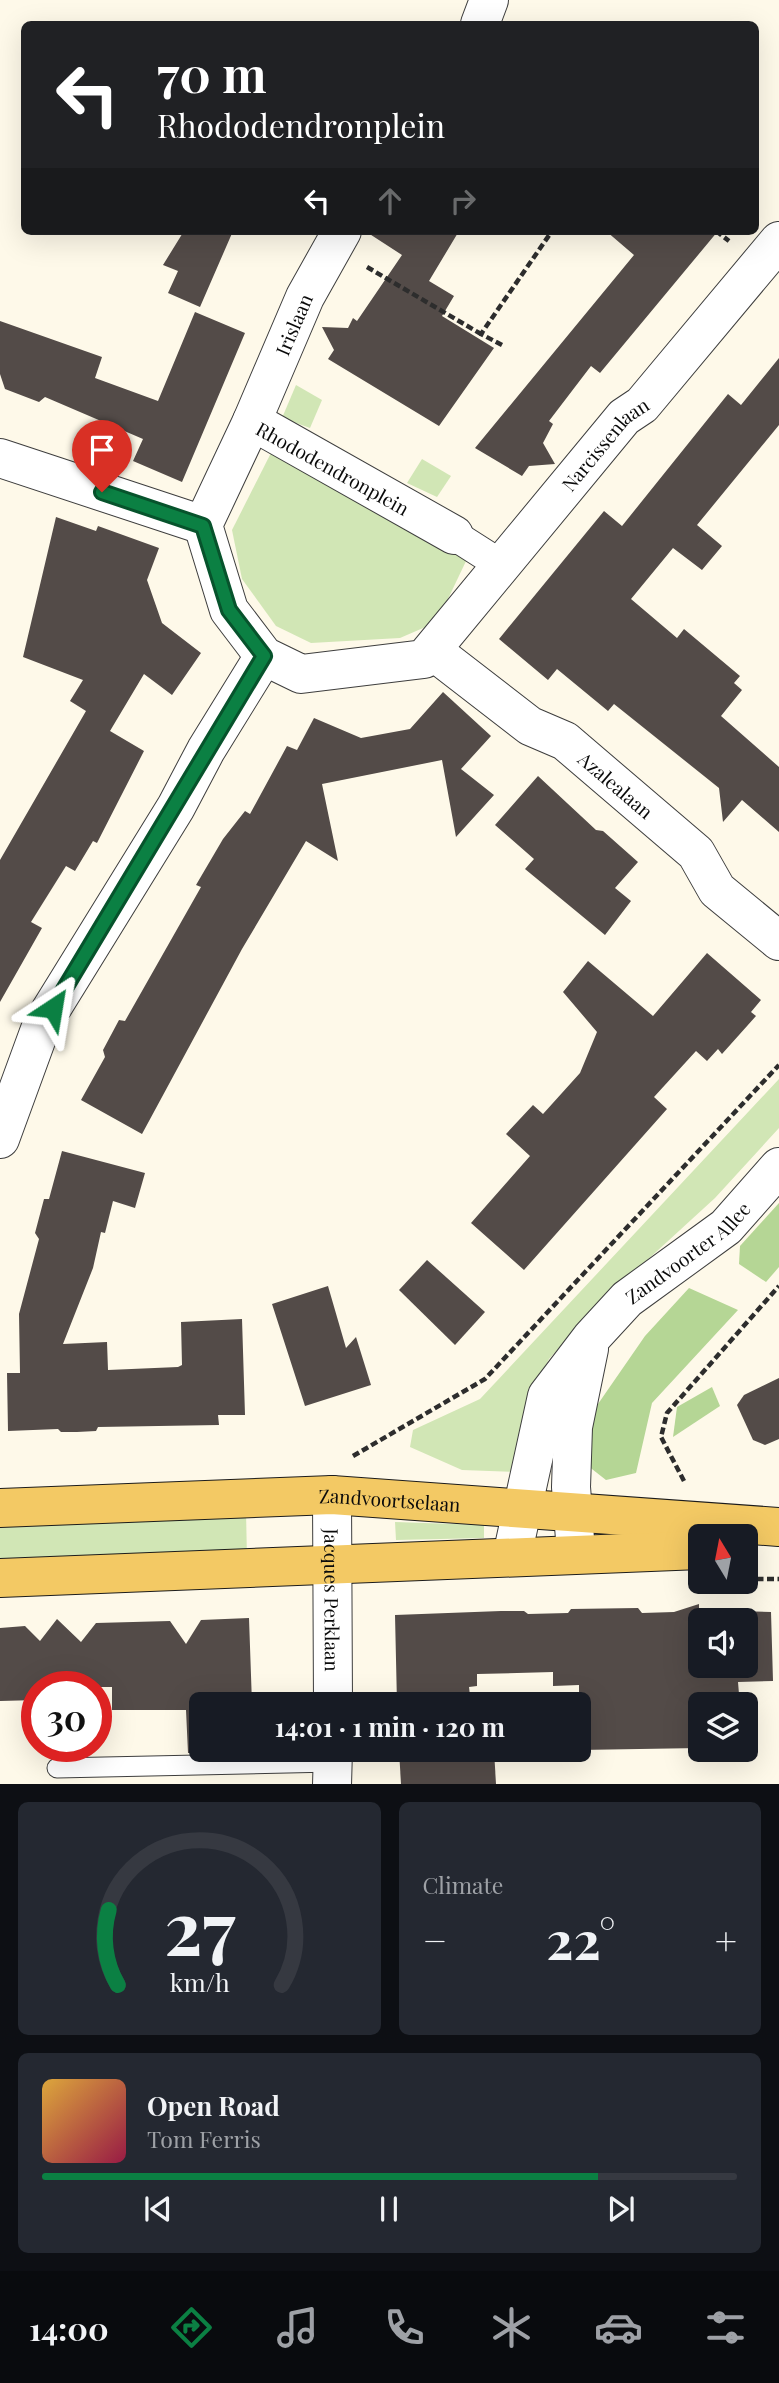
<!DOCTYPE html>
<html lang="en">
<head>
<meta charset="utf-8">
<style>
  body { margin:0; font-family:"Playfair Display",serif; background:#242831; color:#f1f3f6; height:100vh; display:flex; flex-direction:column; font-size:26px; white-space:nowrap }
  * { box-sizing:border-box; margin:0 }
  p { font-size:23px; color:#9ea1a6 }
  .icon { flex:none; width:38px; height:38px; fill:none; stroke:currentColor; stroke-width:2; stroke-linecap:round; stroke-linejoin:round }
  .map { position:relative; height:1784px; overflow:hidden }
  .side { display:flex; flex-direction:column; gap:18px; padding:18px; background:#0d0f14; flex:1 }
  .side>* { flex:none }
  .banner { position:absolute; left:21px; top:21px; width:738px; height:214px; border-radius:10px; box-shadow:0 7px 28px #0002; background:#202124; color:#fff; overflow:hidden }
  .needle { width:46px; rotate:350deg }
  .controls { position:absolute; left:688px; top:1524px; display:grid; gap:14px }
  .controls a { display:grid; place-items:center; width:70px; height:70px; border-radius:10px; background:#171b24; box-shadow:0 7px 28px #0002; font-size:35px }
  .speed { position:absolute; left:21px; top:1671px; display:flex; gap:14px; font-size:35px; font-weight:700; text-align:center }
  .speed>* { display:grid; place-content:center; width:91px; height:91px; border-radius:50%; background:#171b24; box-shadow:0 7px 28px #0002; line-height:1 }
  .speed .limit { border:10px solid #d22; background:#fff; color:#111 }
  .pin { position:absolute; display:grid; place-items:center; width:60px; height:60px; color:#fff; margin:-72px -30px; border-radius:50% 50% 50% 0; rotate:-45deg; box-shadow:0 0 7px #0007 }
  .pin .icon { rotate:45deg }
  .me { position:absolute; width:77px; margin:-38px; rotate:33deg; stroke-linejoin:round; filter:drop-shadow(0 0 5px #0008) }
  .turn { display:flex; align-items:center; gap:24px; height:147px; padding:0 21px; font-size:32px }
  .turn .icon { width:91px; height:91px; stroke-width:2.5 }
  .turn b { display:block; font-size:49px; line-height:60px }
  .lanes { display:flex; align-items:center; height:66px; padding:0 21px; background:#0003; justify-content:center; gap:35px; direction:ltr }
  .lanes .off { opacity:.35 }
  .big { font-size:52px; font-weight:700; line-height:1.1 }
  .side .tile { flex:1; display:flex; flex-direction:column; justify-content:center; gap:10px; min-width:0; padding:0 24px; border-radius:10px; background:#242831 }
  .side .dial { align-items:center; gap:0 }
  .dial svg { height:182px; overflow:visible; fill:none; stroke:#363941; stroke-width:7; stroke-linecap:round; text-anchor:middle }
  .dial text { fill:#f1f3f6; stroke:none }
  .song { display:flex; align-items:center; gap:21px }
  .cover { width:84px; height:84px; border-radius:10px; background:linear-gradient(135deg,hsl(40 70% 55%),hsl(340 70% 35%)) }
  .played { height:7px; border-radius:4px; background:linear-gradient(90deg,#0b8043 80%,#363941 80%) }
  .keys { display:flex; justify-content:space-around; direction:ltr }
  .heat { display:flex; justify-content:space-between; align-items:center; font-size:38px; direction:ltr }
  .side .tiles { flex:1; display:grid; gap:18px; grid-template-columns:1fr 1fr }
  .tile:last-child { grid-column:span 2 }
  .trip { position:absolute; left:189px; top:1692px; width:402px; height:70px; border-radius:10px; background:#171b24; box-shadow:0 7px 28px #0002; font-weight:700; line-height:70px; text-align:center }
  .dock { display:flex; height:112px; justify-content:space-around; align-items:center; background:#090b0e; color:#9ea1a6 }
  .dock .icon { width:49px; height:49px }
  .dock .current { color:#0b8043 }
  .dock b { font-size:32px; color:#f1f3f6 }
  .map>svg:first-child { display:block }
</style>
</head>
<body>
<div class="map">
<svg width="779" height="1785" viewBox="0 0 779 1785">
  <rect width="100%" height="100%" fill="#fef9e9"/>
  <g fill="#d1e6b5">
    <polygon points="296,385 322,400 310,428 282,418"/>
    <polygon points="276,443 467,559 437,622 400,638 311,643 276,626 242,579 232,530"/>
    <polygon points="422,459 451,476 437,497 407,483"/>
    <polygon points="779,1079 779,1128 715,1198 597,1306 549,1359 531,1395 515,1472 462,1470 410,1447 413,1430 480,1399"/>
    <polygon points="246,1511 247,1558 0,1567 0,1515"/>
    <polygon points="395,1522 484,1525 484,1538 396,1540"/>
  </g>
  <g fill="#b5d695">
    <polygon points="779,1203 779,1267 766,1282 739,1264 740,1246"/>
    <polygon points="689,1288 738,1310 652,1403 636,1473 606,1480 583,1462 589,1417 645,1336"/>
    <polygon points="712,1387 720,1406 673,1437 677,1407"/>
  </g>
  <g fill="#534b48" fill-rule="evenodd">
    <polygon points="184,231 233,231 200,307 168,293 178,271 163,265"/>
    <polygon points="365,231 459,231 429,281 454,296 442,316 494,348 439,426 328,359 334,350 322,327 348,328 353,318 357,321 402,255"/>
    <polygon points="606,231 718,231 600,373 591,366 549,421 553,424 543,443 555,464 529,466 522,476 475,448 634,255"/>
    <polygon points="195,312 245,333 182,482 133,461 143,439 45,397 39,402 5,389 0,374 0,321 102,357 95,378 158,401"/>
    <polygon points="779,358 779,425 697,525 722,546 702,570 673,548 631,599 677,638 684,629 740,676 734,683 742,690 721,716 779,767 779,832 742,800 723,822 719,788 614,704 608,711 557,669 548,680 499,639 604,511 622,526 728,394 741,405"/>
    <polygon points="56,517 96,531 98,526 159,548 147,580 162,623 201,653 172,695 144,674 110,731 144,751 97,843 93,841 75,871 66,866 31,922 42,928 0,1002 0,860 86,711 70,701 83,680 23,657"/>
    <polygon points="443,692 491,736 461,769 494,795 456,837 442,760 322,784 338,861 306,841 242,949 142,1134 81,1100 105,1057 103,1050 119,1020 125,1021 201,887 196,885 223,839 245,811 250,814 287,746 297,750 314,718 361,738 410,729"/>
    <polygon points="538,776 596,830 603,831 638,862 615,888 631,901 605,935 525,869 534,859 495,825"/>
    <polygon points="707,953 761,1000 751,1012 756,1016 722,1054 718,1049 707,1061 696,1051 654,1097 667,1109 524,1270 471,1223 530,1156 506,1134 533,1105 543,1114 580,1073 597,1032 563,992 588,961 653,1016"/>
    <polygon points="62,1151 145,1173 135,1208 113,1201 105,1233 101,1232 93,1268 63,1344 107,1342 108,1370 178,1367 182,1365 181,1322 242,1319 245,1415 218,1415 219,1425 98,1427 96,1431 77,1432 61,1432 58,1429 8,1431 7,1373 20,1373 19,1314 39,1239 35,1233 44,1199 49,1199"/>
    <polygon points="427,1260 485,1312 455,1345 399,1290"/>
    <polygon points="328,1286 346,1348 356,1337 371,1385 305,1406 272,1304"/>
    <polygon points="779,1378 779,1439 765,1445 753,1440 737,1405 744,1395"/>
    <path d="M699,1604V1610L771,1612L773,1681L738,1682L739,1694H714L716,1704H700V1748L579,1750V1685L553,1686V1672L477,1674V1686L469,1687L471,1704H397L395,1615L501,1611H524L528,1614L568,1613L571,1609L638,1608L642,1613L674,1612ZM700,1620H746V1666H700Z"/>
    <polygon points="249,1618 252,1704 201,1704 201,1750 255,1751 188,1753 186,1710 112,1710 112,1687 37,1687 37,1700 0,1701 0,1628 25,1626 40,1641 57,1619 81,1642 96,1623 170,1621 186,1644 201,1620"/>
    <polygon points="399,1750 494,1750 496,1784 401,1784"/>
  </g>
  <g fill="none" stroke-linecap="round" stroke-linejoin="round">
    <defs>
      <polyline id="service" points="57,1768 333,1762"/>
      <polyline id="pedestrian" points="454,535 501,565"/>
      <g id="minor">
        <polyline points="480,24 489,0"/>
        <path id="s1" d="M252,421L305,297L342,231"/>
        <polyline points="0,458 203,525"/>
        <path id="s2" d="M454,535L252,421L203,525L229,610L264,656L301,674L424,659L624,417L642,405L779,241"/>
        <path id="s3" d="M433,651L530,726L565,741L696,853L717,890L779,941"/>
        <polyline points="0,1139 42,1024 176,807 206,750 264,656"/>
        <path id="s4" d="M332,1495L333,1704"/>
        <polyline points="576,1552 571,1487 573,1427 589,1349"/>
        <path id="s5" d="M512,1556L547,1396L592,1337L627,1299L726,1227L779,1167"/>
        <polyline points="332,1785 333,1750"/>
      </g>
      <g id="primary">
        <path id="s6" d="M0,1508L332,1495L779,1527"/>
        <polyline points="0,1578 700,1550"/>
      </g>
    </defs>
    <use href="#service" stroke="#3e3e3e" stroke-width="21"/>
    <use href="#pedestrian" stroke="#3e3e3e" stroke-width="32"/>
    <use href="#minor" stroke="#3e3e3e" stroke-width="40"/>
    <use href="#primary" stroke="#1c1c1c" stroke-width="40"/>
    <g stroke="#2d2d2d" stroke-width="4.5" stroke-dasharray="7 3.5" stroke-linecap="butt">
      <polyline points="716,231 729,241"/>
      <polyline points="367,267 481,334"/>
      <polyline points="502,345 481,334 552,231"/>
      <polyline points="353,1456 485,1379 779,1065"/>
      <polyline points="684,1481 661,1437 667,1413 779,1286"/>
      <polyline points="746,1579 779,1579"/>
    </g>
    <use href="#service" stroke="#fff" stroke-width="19"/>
    <use href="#pedestrian" stroke="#fff" stroke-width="30"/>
    <use href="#minor" stroke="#fff" stroke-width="38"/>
    <use href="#primary" stroke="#f3c964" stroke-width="38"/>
  </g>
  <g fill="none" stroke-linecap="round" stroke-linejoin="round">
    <defs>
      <polyline id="route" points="53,1008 264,656 229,610 203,526 102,492"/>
    </defs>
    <use href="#route" stroke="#07532c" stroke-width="18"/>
    <use href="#route" stroke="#0b8043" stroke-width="12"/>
  </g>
  <g text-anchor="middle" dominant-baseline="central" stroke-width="7" stroke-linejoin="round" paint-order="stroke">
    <g font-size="19" fill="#0b0b0b" stroke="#fff">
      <text stroke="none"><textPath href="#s1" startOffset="105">Irislaan</textPath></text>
      <text stroke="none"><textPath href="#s2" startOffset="940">Narcissenlaan</textPath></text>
      <text transform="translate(333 468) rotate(29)">Rhododendronplein</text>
      <text stroke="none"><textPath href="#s3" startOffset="228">Azalealaan</textPath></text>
      <text stroke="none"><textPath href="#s5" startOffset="366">Zandvoorter Allee</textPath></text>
      <text stroke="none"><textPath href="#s6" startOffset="390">Zandvoortselaan</textPath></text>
      <text stroke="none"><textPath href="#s4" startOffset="105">Jacques Perklaan</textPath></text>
    </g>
  </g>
</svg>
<div class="controls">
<a><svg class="needle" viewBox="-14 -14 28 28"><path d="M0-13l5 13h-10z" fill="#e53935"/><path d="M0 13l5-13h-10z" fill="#9ea1a6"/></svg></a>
<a><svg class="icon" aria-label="sound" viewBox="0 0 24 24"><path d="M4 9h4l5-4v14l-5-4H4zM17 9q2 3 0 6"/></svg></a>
<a><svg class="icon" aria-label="layers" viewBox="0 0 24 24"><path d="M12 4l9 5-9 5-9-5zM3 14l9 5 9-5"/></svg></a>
</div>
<div class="speed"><div class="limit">30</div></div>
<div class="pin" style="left:102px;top:492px;background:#d93025"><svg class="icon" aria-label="arrive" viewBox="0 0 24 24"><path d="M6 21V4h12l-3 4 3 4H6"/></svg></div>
<svg class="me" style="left:53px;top:1008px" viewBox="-20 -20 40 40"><path d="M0-17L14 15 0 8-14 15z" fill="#0b8043" stroke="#fff" stroke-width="4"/></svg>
<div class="trip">14:01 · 1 min · 120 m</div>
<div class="banner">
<div class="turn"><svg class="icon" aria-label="left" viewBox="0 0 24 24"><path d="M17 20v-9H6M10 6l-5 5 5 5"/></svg><div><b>70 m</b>Rhododendronplein</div></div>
<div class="lanes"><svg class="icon" aria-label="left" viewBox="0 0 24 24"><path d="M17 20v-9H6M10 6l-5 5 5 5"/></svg><svg class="icon off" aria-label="ahead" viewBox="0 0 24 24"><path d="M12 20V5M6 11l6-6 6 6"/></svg><svg class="icon off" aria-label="right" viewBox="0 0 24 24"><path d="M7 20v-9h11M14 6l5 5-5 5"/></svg></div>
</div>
</div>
<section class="side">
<div class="tiles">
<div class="tile dial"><svg viewBox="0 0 100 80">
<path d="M14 69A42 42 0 1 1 86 69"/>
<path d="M14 69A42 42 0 0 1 10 36" stroke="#0b8043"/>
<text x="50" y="56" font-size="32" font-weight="700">27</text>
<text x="50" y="72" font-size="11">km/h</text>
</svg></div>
<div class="tile"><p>Climate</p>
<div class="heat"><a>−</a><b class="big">22°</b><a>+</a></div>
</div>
<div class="tile">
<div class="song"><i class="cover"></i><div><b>Open Road</b><p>Tom Ferris</p></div></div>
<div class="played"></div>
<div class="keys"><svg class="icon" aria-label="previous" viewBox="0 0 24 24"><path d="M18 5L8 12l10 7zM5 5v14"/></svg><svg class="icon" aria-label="pause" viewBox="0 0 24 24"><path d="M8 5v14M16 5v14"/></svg><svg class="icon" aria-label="next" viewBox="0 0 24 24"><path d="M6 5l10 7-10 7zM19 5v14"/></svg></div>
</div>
</div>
</section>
<nav class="dock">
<b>14:00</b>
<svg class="icon current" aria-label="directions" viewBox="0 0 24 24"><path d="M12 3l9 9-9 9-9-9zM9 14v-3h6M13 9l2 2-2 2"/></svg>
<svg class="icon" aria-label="music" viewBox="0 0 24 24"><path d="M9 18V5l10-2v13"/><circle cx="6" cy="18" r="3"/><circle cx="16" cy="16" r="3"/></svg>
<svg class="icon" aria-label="phone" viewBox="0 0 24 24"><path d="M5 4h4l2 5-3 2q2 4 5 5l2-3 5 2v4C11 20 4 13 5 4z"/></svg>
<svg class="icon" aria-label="climate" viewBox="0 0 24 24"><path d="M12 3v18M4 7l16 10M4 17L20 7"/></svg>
<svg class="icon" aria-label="car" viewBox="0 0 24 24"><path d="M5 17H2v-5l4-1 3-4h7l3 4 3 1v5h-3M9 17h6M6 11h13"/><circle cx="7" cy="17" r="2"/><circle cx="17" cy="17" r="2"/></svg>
<svg class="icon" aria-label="filters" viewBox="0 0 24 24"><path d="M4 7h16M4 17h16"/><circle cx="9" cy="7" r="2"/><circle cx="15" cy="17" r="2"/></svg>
</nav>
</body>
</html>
